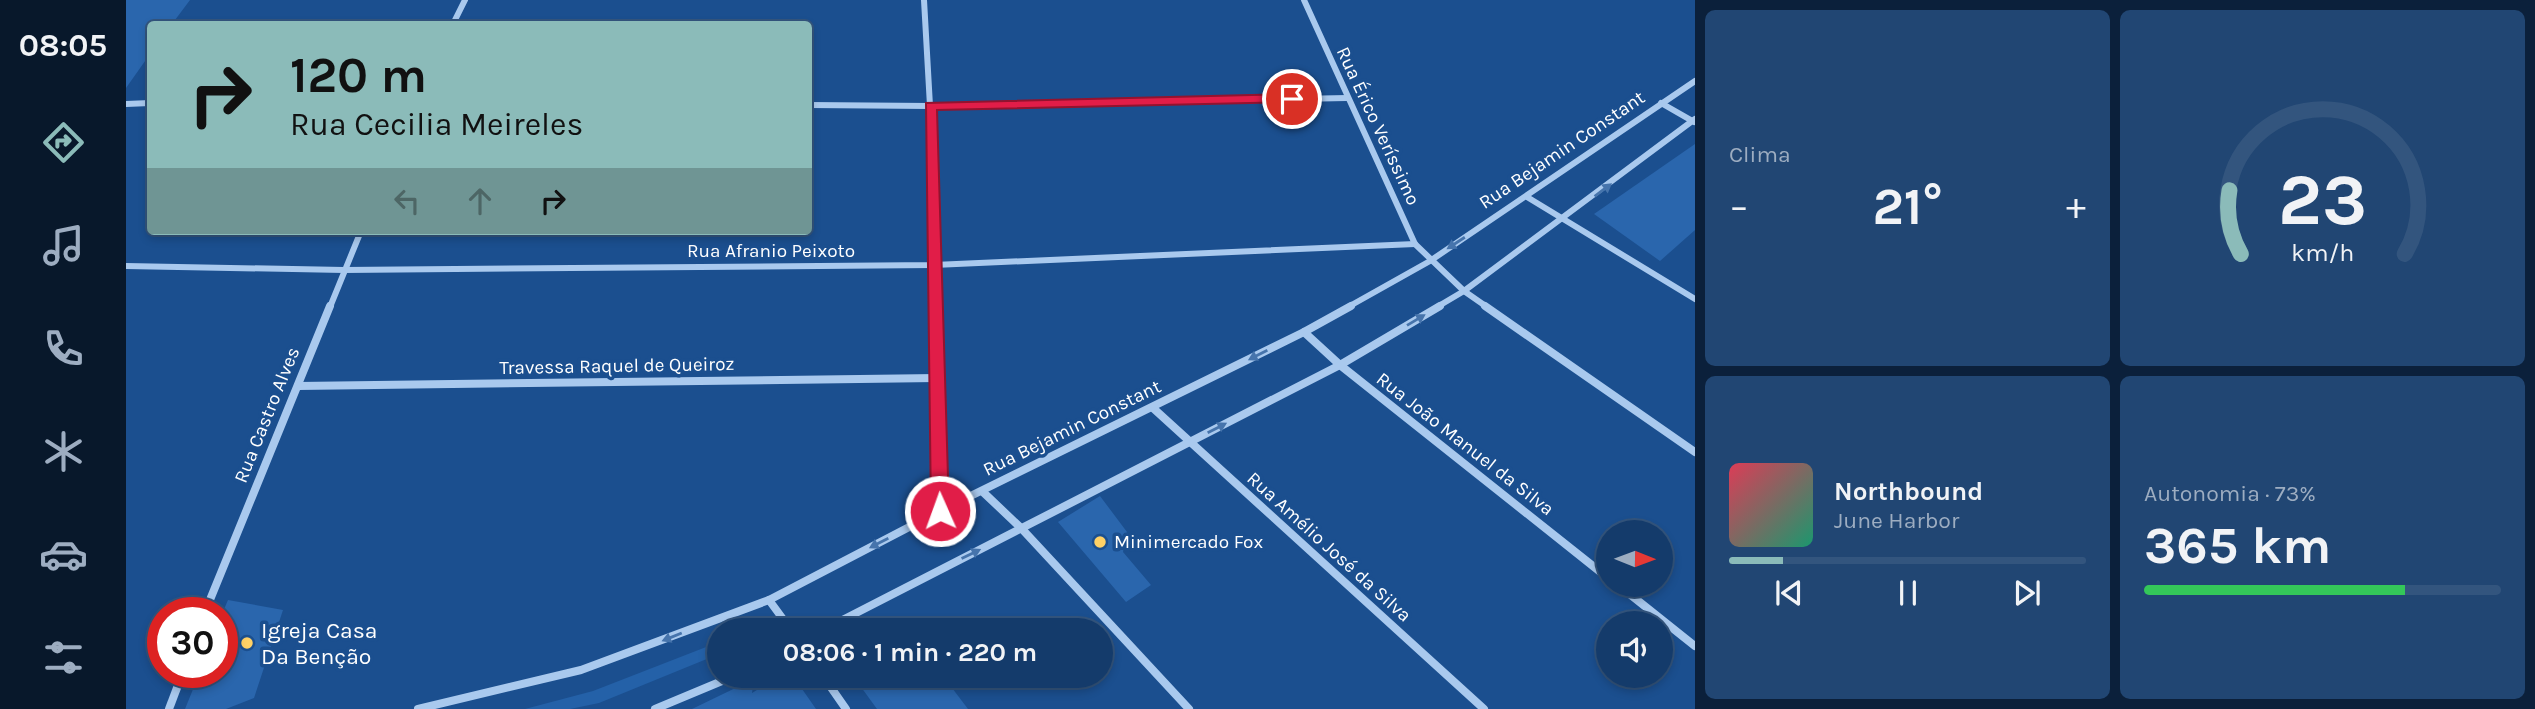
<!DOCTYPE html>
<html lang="pt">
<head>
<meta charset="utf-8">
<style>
  body { margin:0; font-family:Karla,sans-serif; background:#214673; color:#f1f3f6; height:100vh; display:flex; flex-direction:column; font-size:26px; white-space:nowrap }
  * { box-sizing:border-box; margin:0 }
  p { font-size:23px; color:#9dadc1 }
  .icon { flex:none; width:38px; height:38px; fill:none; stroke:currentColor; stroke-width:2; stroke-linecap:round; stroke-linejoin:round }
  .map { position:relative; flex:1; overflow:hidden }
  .panel { display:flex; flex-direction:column; gap:10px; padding:10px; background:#0b203b; width:840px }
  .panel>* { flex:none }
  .banner { position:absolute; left:21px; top:21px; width:665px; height:214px; border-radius:7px; box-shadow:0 4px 10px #0003,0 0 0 2px #33557e; background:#8bbbb9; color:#111; overflow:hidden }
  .needle { width:46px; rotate:91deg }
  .fabs { position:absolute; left:1470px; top:520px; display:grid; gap:14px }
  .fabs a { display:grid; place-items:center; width:77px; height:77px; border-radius:50%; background:#143b6b; box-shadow:0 4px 10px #0003,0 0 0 2px #33557e; font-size:35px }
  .speed { position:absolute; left:21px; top:597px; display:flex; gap:14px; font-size:35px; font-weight:700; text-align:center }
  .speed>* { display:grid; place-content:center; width:91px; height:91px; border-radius:50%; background:#143b6b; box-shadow:0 4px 10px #0003,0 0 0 2px #33557e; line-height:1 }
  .speed .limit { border:10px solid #d22; background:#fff; color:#111 }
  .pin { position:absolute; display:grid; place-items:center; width:60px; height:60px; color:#fff; margin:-30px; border:4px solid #fff; border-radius:50%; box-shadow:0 2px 7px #0007 }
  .me { position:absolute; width:77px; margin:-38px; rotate:358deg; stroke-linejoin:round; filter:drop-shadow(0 0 5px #0008) }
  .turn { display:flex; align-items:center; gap:24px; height:147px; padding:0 28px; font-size:32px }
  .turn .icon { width:91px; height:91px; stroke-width:2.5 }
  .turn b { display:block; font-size:49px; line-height:60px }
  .lanes { display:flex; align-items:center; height:66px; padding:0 28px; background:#0003; justify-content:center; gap:35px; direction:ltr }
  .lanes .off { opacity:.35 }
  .big { font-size:52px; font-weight:700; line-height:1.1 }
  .panel .widget { flex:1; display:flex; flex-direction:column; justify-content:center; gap:10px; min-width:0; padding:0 24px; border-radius:10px; background:#214673 }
  .panel .dial { align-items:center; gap:0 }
  .dial svg { height:182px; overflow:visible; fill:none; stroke:#33557e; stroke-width:7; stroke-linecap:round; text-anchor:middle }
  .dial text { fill:#f1f3f6; stroke:none }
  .song { display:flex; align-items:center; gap:21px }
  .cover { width:84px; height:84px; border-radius:10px; background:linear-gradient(135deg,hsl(350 70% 55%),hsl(160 70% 35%)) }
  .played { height:7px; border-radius:4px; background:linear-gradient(90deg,#8bbbb9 15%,#33557e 15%) }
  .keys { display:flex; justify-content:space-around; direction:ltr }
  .heat { display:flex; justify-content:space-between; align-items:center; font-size:38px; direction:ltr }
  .charge { height:10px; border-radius:5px; background:linear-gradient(90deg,#34c759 73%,#33557e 0) }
  .panel .tiles { flex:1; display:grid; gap:10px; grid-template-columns:repeat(2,1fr) }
  .trip { position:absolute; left:581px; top:618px; width:406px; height:70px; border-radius:35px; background:#143b6b; box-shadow:0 4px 10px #0003,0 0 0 2px #33557e; font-weight:700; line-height:70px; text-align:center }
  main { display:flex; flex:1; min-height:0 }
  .menu { display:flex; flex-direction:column; width:126px; justify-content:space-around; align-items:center; background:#08182b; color:#9dadc1 }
  .menu .icon { width:49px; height:49px }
  .menu .current { color:#8bbbb9 }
  .menu b { font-size:32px; color:#f1f3f6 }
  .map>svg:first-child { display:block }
</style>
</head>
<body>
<main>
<nav class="menu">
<b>08:05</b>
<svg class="icon current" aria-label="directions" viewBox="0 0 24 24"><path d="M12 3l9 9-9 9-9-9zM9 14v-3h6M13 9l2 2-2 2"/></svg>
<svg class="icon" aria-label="music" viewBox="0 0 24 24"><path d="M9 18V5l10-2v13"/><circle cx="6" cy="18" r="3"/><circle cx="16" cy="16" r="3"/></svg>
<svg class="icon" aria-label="phone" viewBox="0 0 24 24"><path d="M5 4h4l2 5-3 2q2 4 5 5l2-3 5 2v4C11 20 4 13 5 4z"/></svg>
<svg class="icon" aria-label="climate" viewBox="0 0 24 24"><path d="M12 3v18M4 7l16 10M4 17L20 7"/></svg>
<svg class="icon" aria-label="car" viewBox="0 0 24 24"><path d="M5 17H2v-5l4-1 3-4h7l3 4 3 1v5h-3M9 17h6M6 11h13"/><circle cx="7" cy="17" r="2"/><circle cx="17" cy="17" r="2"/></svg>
<svg class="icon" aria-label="filters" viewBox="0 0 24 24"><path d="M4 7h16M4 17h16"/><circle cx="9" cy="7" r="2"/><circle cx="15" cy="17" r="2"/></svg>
</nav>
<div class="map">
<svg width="1569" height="709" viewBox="0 0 1569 709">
  <rect width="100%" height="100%" fill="#1b4f8f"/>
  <polygon fill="#2461a8" points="593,642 593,654 473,703 444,709 399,709 467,691"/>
  <g fill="#2a66ad">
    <polygon points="0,0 64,0 46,24 24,24 24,54 0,88"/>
    <polygon points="1569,144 1569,230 1534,261 1468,214"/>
    <polygon points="974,496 1001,532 997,552 1025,585 1000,602 932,522"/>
    <polygon points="102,600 157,610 128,698 100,709 59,709 74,672 96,672 96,614"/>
    <polygon points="654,676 667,676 690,709 566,709 628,679 626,693"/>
    <polygon points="727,676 817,676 842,709 751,709"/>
  </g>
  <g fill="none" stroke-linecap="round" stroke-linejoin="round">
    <g stroke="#a9c9ee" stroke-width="6">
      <polyline points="798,0 804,106 809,307"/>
      <polyline points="1178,0 1289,244 1338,291 1361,307"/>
      <polyline points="327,24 339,0"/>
      <polyline points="1535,103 1568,122"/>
      <polyline points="0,104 24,103"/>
      <polyline points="682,105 804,106 1221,98"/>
      <polyline points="1401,197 1569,299"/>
      <polyline points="0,266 218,270 808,265 1289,244"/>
      <polyline points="204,307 235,231"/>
      <polyline points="1222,307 1304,261 1569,81"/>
      <polyline points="1311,307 1338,291 1569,119"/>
    </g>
    <g stroke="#a9c9ee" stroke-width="8">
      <polyline points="809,306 814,511"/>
      <polyline points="1359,306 1569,452"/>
      <polyline points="1178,332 1214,365 1482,578"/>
      <polyline points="172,386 811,378"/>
      <polyline points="1027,408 1358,709"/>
      <polyline points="857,492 896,529 1063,709"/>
      <polyline points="1491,584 1569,646"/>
      <polyline points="643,600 665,630"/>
      <polyline points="79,612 204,306"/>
      <polyline points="697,630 1214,365 1314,306"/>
      <polyline points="697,676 720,709"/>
      <polyline points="43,709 57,672"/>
      <polyline points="292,709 455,670 643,600 814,511 1178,332 1225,306"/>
      <polyline points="529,709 608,676"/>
    </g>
  </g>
  <defs><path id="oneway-solid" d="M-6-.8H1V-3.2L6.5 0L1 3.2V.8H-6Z" transform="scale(1.75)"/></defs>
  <g fill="#4674ac">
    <use href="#oneway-solid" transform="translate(1477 190) rotate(-37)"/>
    <use href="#oneway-solid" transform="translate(1330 243) rotate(147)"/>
    <use href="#oneway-solid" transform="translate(1290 320) rotate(-31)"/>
    <use href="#oneway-solid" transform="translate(1132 355) rotate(153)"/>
    <use href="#oneway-solid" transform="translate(1091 428) rotate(-27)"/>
    <use href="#oneway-solid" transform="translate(753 543) rotate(153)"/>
    <use href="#oneway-solid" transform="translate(845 554) rotate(-26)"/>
    <use href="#oneway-solid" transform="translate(546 637) rotate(158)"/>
  </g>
  <polygon fill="#e11d48" stroke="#92132f" stroke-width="2" points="1166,94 1172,99 1170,102 811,110 823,511 821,517 814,519 808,517 805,511 800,103"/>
  <g fill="#ffd166" stroke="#1b4f8f" stroke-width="2.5">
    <circle cx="974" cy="542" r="7"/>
    <circle cx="121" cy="643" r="7"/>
  </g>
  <g text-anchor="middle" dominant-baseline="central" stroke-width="7" stroke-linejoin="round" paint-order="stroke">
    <g font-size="19" fill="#fff" stroke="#1b4f8f">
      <text transform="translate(1252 126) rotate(65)">Rua Érico Veríssimo</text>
      <text transform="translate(1436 150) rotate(-34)">Rua Bejamin Constant</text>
      <text x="645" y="251">Rua Afranio Peixoto</text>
      <text transform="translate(491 366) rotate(-1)">Travessa Raquel de Queiroz</text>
      <text transform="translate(141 415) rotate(-68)">Rua Castro Alves</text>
      <text transform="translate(946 428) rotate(-26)">Rua Bejamin Constant</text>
      <text transform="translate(1339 444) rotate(38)">Rua João Manuel da Silva</text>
      <text transform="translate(1203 547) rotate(42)">Rua Amélio José da Silva</text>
    </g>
    <g font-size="19" fill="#fff" stroke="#1b4f8f" text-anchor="start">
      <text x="988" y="542">Minimercado Fox</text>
    </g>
    <g font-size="23" fill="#fff" stroke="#1b4f8f" text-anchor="start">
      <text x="135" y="630">Igreja Casa<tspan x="135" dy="26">Da Benção</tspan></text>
    </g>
  </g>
</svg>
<div class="fabs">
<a><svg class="needle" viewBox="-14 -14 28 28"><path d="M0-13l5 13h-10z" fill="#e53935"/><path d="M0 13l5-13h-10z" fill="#9dadc1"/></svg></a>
<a><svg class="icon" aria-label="sound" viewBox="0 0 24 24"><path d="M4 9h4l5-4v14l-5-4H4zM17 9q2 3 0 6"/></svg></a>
</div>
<div class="speed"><div class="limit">30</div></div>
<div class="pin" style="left:1166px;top:99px;background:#d93025"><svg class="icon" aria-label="arrive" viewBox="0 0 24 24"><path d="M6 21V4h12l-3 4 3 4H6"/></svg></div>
<svg class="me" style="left:814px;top:511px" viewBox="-20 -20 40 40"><circle r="17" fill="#e11d48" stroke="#fff" stroke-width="3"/><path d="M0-11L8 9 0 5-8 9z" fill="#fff"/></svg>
<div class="trip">08:06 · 1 min · 220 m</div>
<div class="banner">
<div class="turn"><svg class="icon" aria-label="right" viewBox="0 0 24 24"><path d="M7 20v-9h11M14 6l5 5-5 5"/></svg><div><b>120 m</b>Rua Cecilia Meireles</div></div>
<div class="lanes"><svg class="icon off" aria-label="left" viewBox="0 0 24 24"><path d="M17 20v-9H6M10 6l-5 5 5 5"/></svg><svg class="icon off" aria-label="ahead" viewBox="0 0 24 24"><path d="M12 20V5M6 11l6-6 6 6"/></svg><svg class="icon" aria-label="right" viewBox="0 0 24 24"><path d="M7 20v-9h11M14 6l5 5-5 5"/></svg></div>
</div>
</div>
<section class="panel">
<div class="tiles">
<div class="widget"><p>Clima</p>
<div class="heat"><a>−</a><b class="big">21°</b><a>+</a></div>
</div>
<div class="widget dial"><svg viewBox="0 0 100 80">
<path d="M14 69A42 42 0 1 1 86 69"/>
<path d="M14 69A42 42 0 0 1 9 41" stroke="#8bbbb9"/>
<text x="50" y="56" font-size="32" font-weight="700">23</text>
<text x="50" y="72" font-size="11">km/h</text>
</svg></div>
<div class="widget">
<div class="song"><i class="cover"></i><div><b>Northbound</b><p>June Harbor</p></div></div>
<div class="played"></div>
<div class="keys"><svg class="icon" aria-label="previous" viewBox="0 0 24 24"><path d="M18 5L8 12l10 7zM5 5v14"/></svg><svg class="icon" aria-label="pause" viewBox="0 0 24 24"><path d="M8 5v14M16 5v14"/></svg><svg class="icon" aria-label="next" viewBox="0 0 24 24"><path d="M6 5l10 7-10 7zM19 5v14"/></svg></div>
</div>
<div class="widget"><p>Autonomia · 73%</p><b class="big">365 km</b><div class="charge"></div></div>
</div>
</section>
</main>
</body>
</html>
